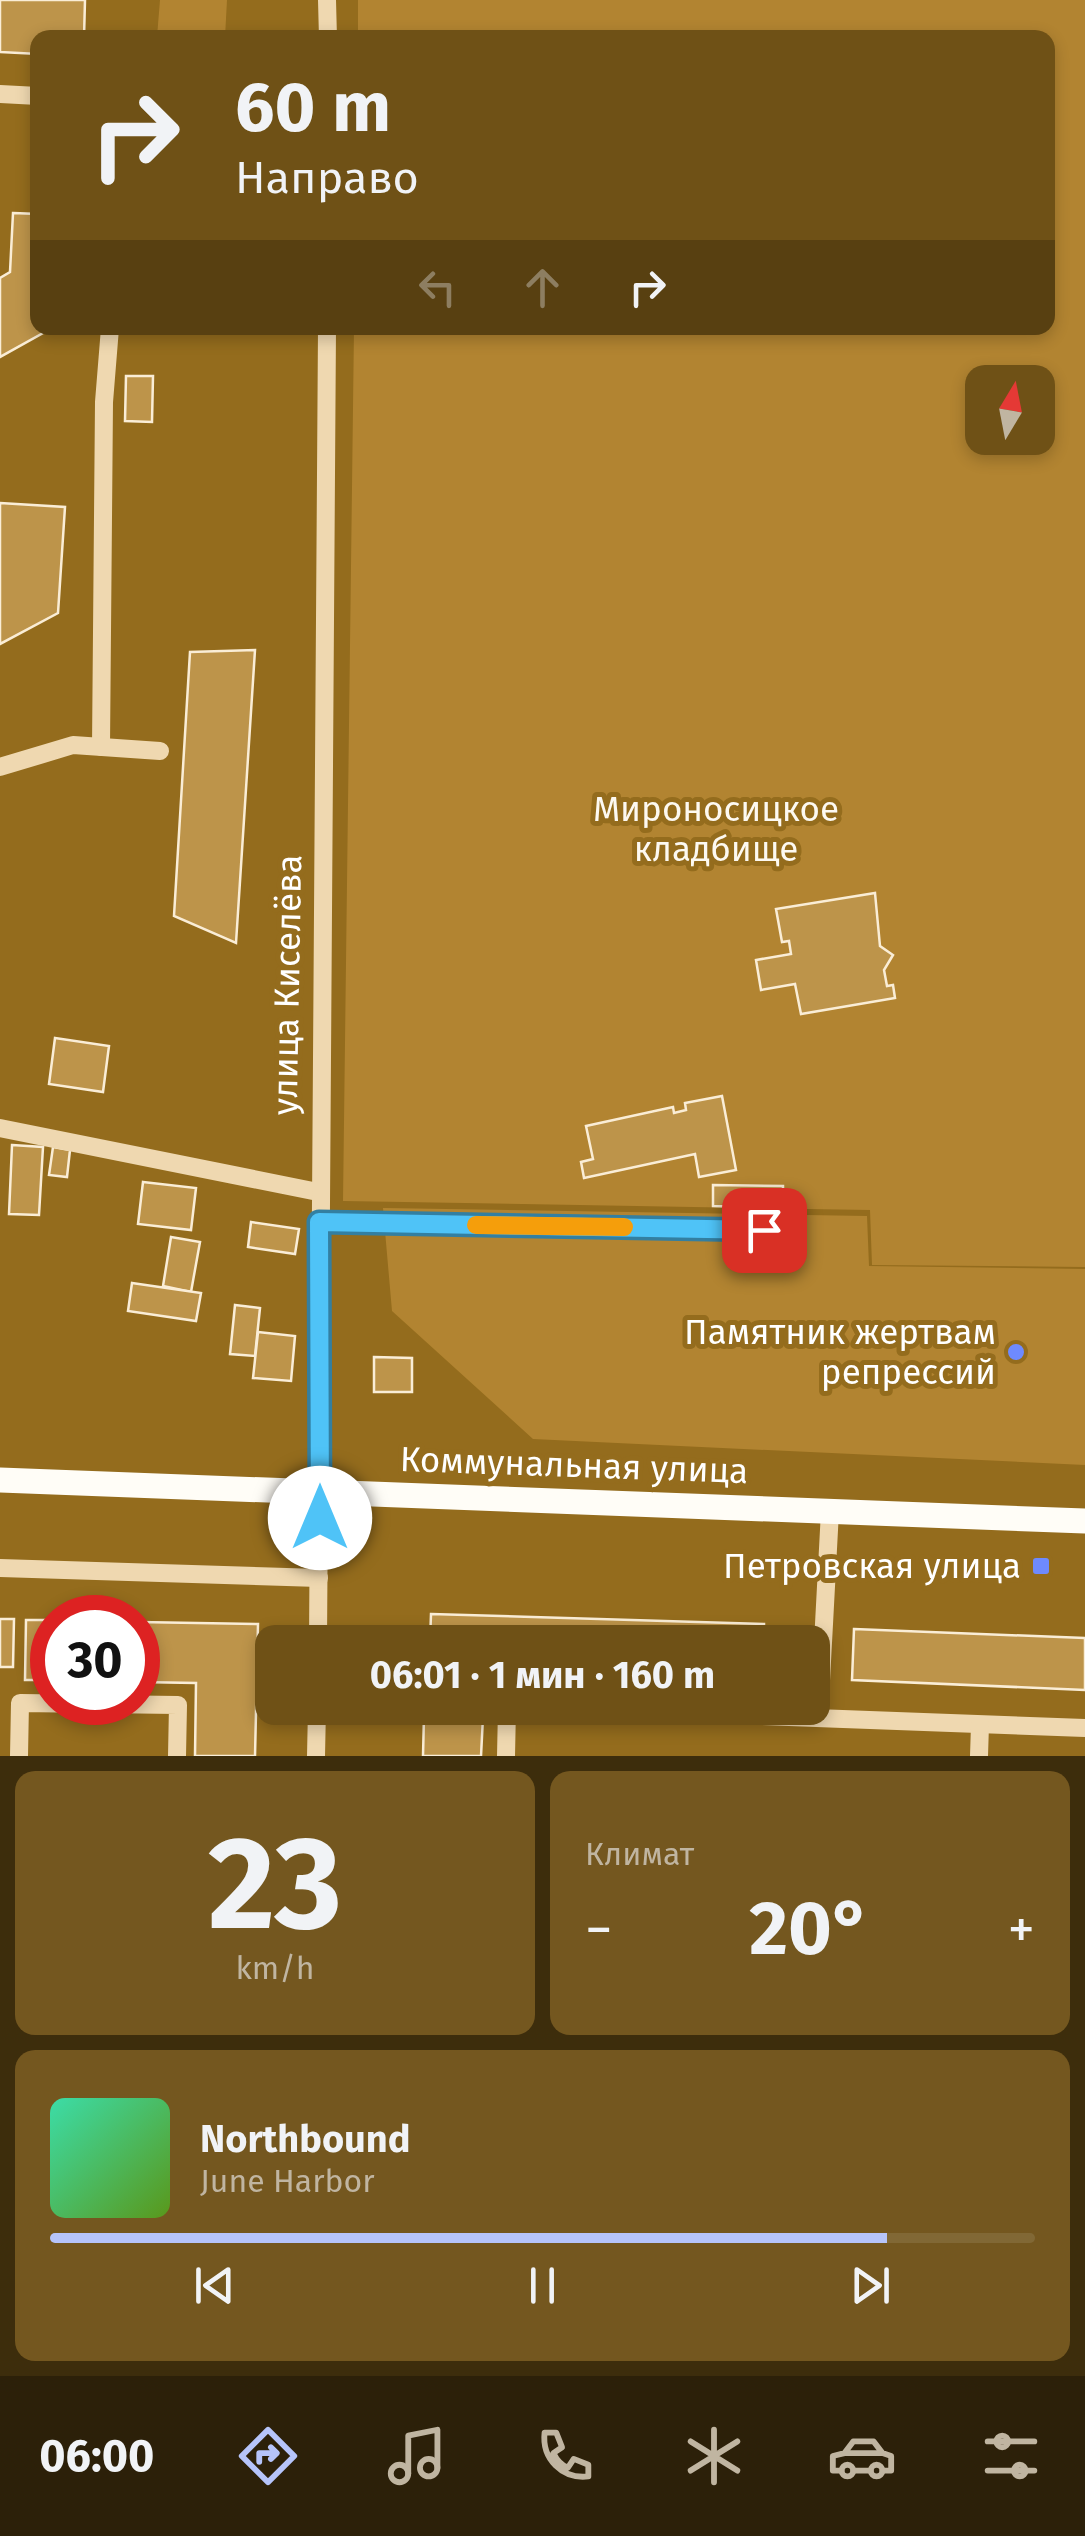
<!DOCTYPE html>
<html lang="ru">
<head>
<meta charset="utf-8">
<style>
  body { margin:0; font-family:"Fira Sans",sans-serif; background:#74571f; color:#f1f3f6; height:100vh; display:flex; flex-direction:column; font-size:38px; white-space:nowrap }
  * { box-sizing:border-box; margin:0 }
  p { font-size:32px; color:#c0b5a1 }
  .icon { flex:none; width:55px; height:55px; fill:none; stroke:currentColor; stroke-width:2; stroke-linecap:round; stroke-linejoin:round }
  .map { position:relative; height:1756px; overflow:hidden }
  .side { display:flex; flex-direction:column; gap:15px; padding:15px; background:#3d2d0c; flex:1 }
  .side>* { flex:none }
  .top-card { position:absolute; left:30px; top:30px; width:1025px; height:305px; border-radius:20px; box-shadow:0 5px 15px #0003; background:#6f5116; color:#f1f3f6; overflow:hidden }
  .needle { width:65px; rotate:10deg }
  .fabs { position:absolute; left:965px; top:365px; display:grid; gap:20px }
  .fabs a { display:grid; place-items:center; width:90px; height:90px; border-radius:20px; background:#6f5116; box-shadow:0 5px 15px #0003; font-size:50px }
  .speed { position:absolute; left:30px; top:1595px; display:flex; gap:20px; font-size:50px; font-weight:700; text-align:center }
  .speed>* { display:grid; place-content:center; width:130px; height:130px; border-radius:50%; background:#6f5116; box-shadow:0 5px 15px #0003; line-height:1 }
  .speed .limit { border:15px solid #d22; background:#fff; color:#111 }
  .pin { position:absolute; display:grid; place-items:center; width:85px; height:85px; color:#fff; margin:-42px; border-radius:20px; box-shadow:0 5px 15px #0006 }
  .me { position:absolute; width:110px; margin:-55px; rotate:0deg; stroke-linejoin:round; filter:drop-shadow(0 0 8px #0008) }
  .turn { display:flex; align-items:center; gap:35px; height:210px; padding:0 40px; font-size:45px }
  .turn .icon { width:130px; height:130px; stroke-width:2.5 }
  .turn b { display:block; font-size:70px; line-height:85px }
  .lanes { display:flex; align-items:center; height:95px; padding:0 40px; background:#0003; justify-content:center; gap:50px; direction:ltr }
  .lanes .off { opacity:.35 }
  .big { font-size:75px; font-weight:700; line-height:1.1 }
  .side .tile { flex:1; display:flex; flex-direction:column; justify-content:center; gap:15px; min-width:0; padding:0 35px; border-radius:20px; background:#74571f }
  .side .dial { align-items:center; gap:0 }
  .dial b { font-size:130px; line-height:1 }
  .song { display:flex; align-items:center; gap:30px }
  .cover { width:120px; height:120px; border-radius:15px; background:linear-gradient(135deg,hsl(160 70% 55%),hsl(90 70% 35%)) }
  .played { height:10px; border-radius:5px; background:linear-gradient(90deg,#b6c4fa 85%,#816835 85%) }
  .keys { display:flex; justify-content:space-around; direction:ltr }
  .heat { display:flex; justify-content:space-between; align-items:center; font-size:55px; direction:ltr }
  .side .tiles { flex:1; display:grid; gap:15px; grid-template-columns:1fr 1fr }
  .tile:last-child { grid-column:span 2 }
  .trip { position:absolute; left:255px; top:1625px; width:575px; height:100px; border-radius:20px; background:#6f5116; box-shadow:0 5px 15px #0003; font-weight:700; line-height:100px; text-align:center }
  .menu { display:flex; height:160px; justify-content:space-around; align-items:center; background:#2c2009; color:#c0b5a1 }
  .menu .icon { width:70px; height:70px }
  .menu .on { color:#b6c4fa }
  .menu b { font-size:45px; color:#f1f3f6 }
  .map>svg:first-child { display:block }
</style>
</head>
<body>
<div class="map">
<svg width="1085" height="1756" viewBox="0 0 1085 1756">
  <rect width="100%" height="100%" fill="#946c1d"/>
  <g fill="#b28431" fill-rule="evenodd">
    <polygon points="160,0 227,0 225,37 157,37"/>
    <path d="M358,0H1085V1267L872,1265L870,1210L343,1201L354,328H1048V38L358,37ZM982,382H1038V438H982Z"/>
    <polygon points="383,1208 867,1216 869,1266 1085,1269 1085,1465 533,1439 392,1311"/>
  </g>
  <g fill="#bd944a" stroke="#faedd6" stroke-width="2.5">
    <polygon points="0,0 85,0 84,38 38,38 38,54 0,52"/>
    <polygon points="13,213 38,214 38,328 52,328 0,357 0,278 10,272"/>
    <polygon points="126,376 153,376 152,422 125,421"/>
    <polygon points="0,503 65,507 58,613 0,644"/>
    <polygon points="255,650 236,943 174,916 190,652"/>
    <polygon points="875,893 880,946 893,955 884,970 887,986 893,985 895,998 801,1014 795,984 761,990 756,960 791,954 789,941 782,942 776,909"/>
    <polygon points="55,1038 109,1046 103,1092 49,1084"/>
    <polygon points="722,1096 736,1170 699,1177 695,1154 584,1178 581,1162 593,1159 586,1126 673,1107 674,1113 686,1110 685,1103"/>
    <polygon points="12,1145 43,1147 39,1215 9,1214"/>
    <polygon points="53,1147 70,1150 67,1177 49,1175"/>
    <polygon points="143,1182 196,1188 191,1230 138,1224"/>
    <polygon points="713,1185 783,1186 783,1208 713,1206"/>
    <polygon points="251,1222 299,1229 295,1254 248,1247"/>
    <polygon points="171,1237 200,1242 191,1292 163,1286"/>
    <polygon points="132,1283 201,1293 196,1321 128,1311"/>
    <polygon points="235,1305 260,1308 255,1356 230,1354"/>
    <polygon points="258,1332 295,1336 291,1381 253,1378"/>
    <polygon points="374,1357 412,1358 412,1392 374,1392"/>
    <polygon points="431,1614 764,1624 764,1642 430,1642"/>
    <polygon points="0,1619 14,1619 13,1667 0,1667"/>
    <polygon points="26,1620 52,1620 52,1680 25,1680"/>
    <polygon points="138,1622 258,1624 255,1756 195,1756 196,1683 138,1682"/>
    <polygon points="854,1629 1085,1638 1085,1690 852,1680"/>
    <polygon points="424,1715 483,1717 481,1756 423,1756"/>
  </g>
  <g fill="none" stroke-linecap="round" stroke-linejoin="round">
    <g stroke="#efd8b0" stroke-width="18">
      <polyline points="327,0 328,38"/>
      <polyline points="0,94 38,96"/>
      <polyline points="101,747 104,402 110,328"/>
      <polyline points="0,767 73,745 160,751"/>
      <polyline points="0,1128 318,1192"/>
      <polyline points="319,1222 764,1230"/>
      <polyline points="0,1568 319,1578"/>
      <polyline points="318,1642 327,328"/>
      <polyline points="548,1708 1085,1728"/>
      <polyline points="819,1718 830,1511"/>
      <polyline points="19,1756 20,1703 178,1705 177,1756"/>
      <polyline points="316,1756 317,1708"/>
      <polyline points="506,1756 507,1708"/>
      <polyline points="979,1756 980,1725"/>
    </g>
    <polyline stroke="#fffdf7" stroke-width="25" points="0,1480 1085,1521"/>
  </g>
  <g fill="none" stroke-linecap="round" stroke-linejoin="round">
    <defs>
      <polyline id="route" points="320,1518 319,1222 764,1230"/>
    </defs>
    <use href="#route" stroke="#337fa1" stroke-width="25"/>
    <use href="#route" stroke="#4fc3f7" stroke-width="18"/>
    <polyline stroke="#f59e0b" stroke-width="18" points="476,1225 624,1227"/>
  </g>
  <g fill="#6e8afe" stroke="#946c1d" stroke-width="4">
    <circle cx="1016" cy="1352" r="10"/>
    <rect x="1031" y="1556" width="20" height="20" rx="5"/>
  </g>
  <g text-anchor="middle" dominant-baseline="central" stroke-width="10" stroke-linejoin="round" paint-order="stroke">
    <g font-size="35" fill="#fdf9f1" stroke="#946c1d">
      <text x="716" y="809">Мироносицкое<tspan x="716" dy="40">кладбище</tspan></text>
    </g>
    <g font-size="35" fill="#fff" stroke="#946c1d">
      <text transform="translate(287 985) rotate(-89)">улица Киселёва</text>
      <text transform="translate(574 1465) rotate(2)">Коммунальная улица</text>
    </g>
    <g font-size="35" fill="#fff" stroke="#946c1d" text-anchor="end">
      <text x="996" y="1332">Памятник жертвам<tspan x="996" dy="40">репрессий</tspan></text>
      <text x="1021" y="1566">Петровская улица</text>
    </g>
  </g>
</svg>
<div class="fabs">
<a><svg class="needle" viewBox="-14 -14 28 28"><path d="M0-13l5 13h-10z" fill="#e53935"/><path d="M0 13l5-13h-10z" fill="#c0b5a1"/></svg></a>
</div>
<div class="speed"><div class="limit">30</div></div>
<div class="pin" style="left:764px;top:1230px;background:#d93025"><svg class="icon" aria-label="arrive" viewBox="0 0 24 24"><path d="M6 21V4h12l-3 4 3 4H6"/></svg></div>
<svg class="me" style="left:320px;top:1518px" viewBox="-20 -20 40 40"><circle r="19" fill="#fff"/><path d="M0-13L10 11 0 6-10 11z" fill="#4fc3f7"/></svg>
<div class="trip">06:01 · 1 мин · 160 m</div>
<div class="top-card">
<div class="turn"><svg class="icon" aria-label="right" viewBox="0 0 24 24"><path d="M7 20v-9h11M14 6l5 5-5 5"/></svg><div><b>60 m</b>Направо</div></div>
<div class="lanes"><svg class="icon off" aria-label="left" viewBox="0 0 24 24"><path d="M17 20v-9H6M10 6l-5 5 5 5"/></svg><svg class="icon off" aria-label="ahead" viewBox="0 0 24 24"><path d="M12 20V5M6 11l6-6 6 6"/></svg><svg class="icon" aria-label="right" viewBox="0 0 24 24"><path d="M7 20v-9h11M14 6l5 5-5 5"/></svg></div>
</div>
</div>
<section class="side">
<div class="tiles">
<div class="tile dial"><b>23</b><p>km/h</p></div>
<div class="tile"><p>Климат</p>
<div class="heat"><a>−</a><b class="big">20°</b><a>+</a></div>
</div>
<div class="tile">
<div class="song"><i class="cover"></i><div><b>Northbound</b><p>June Harbor</p></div></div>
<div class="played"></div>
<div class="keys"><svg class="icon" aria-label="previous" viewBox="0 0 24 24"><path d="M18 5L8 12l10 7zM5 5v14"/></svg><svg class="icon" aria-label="pause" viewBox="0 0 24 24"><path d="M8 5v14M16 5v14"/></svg><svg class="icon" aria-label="next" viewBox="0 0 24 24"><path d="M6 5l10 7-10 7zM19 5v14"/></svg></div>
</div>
</div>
</section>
<nav class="menu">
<b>06:00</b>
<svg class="icon on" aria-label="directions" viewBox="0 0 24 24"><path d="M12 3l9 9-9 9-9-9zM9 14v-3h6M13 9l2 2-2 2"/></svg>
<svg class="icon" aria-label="music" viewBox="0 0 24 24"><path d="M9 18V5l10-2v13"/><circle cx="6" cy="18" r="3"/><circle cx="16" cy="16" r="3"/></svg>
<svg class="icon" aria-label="phone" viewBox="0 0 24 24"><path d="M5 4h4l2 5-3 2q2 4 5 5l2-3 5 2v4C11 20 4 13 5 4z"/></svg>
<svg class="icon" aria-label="climate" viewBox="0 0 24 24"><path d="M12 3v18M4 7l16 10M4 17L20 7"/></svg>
<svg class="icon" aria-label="car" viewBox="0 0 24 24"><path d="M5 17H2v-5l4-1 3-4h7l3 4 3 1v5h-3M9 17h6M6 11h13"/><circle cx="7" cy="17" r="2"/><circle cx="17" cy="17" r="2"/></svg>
<svg class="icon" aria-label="filters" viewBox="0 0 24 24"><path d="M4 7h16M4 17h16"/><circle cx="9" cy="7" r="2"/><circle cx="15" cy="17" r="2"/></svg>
</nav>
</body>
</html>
